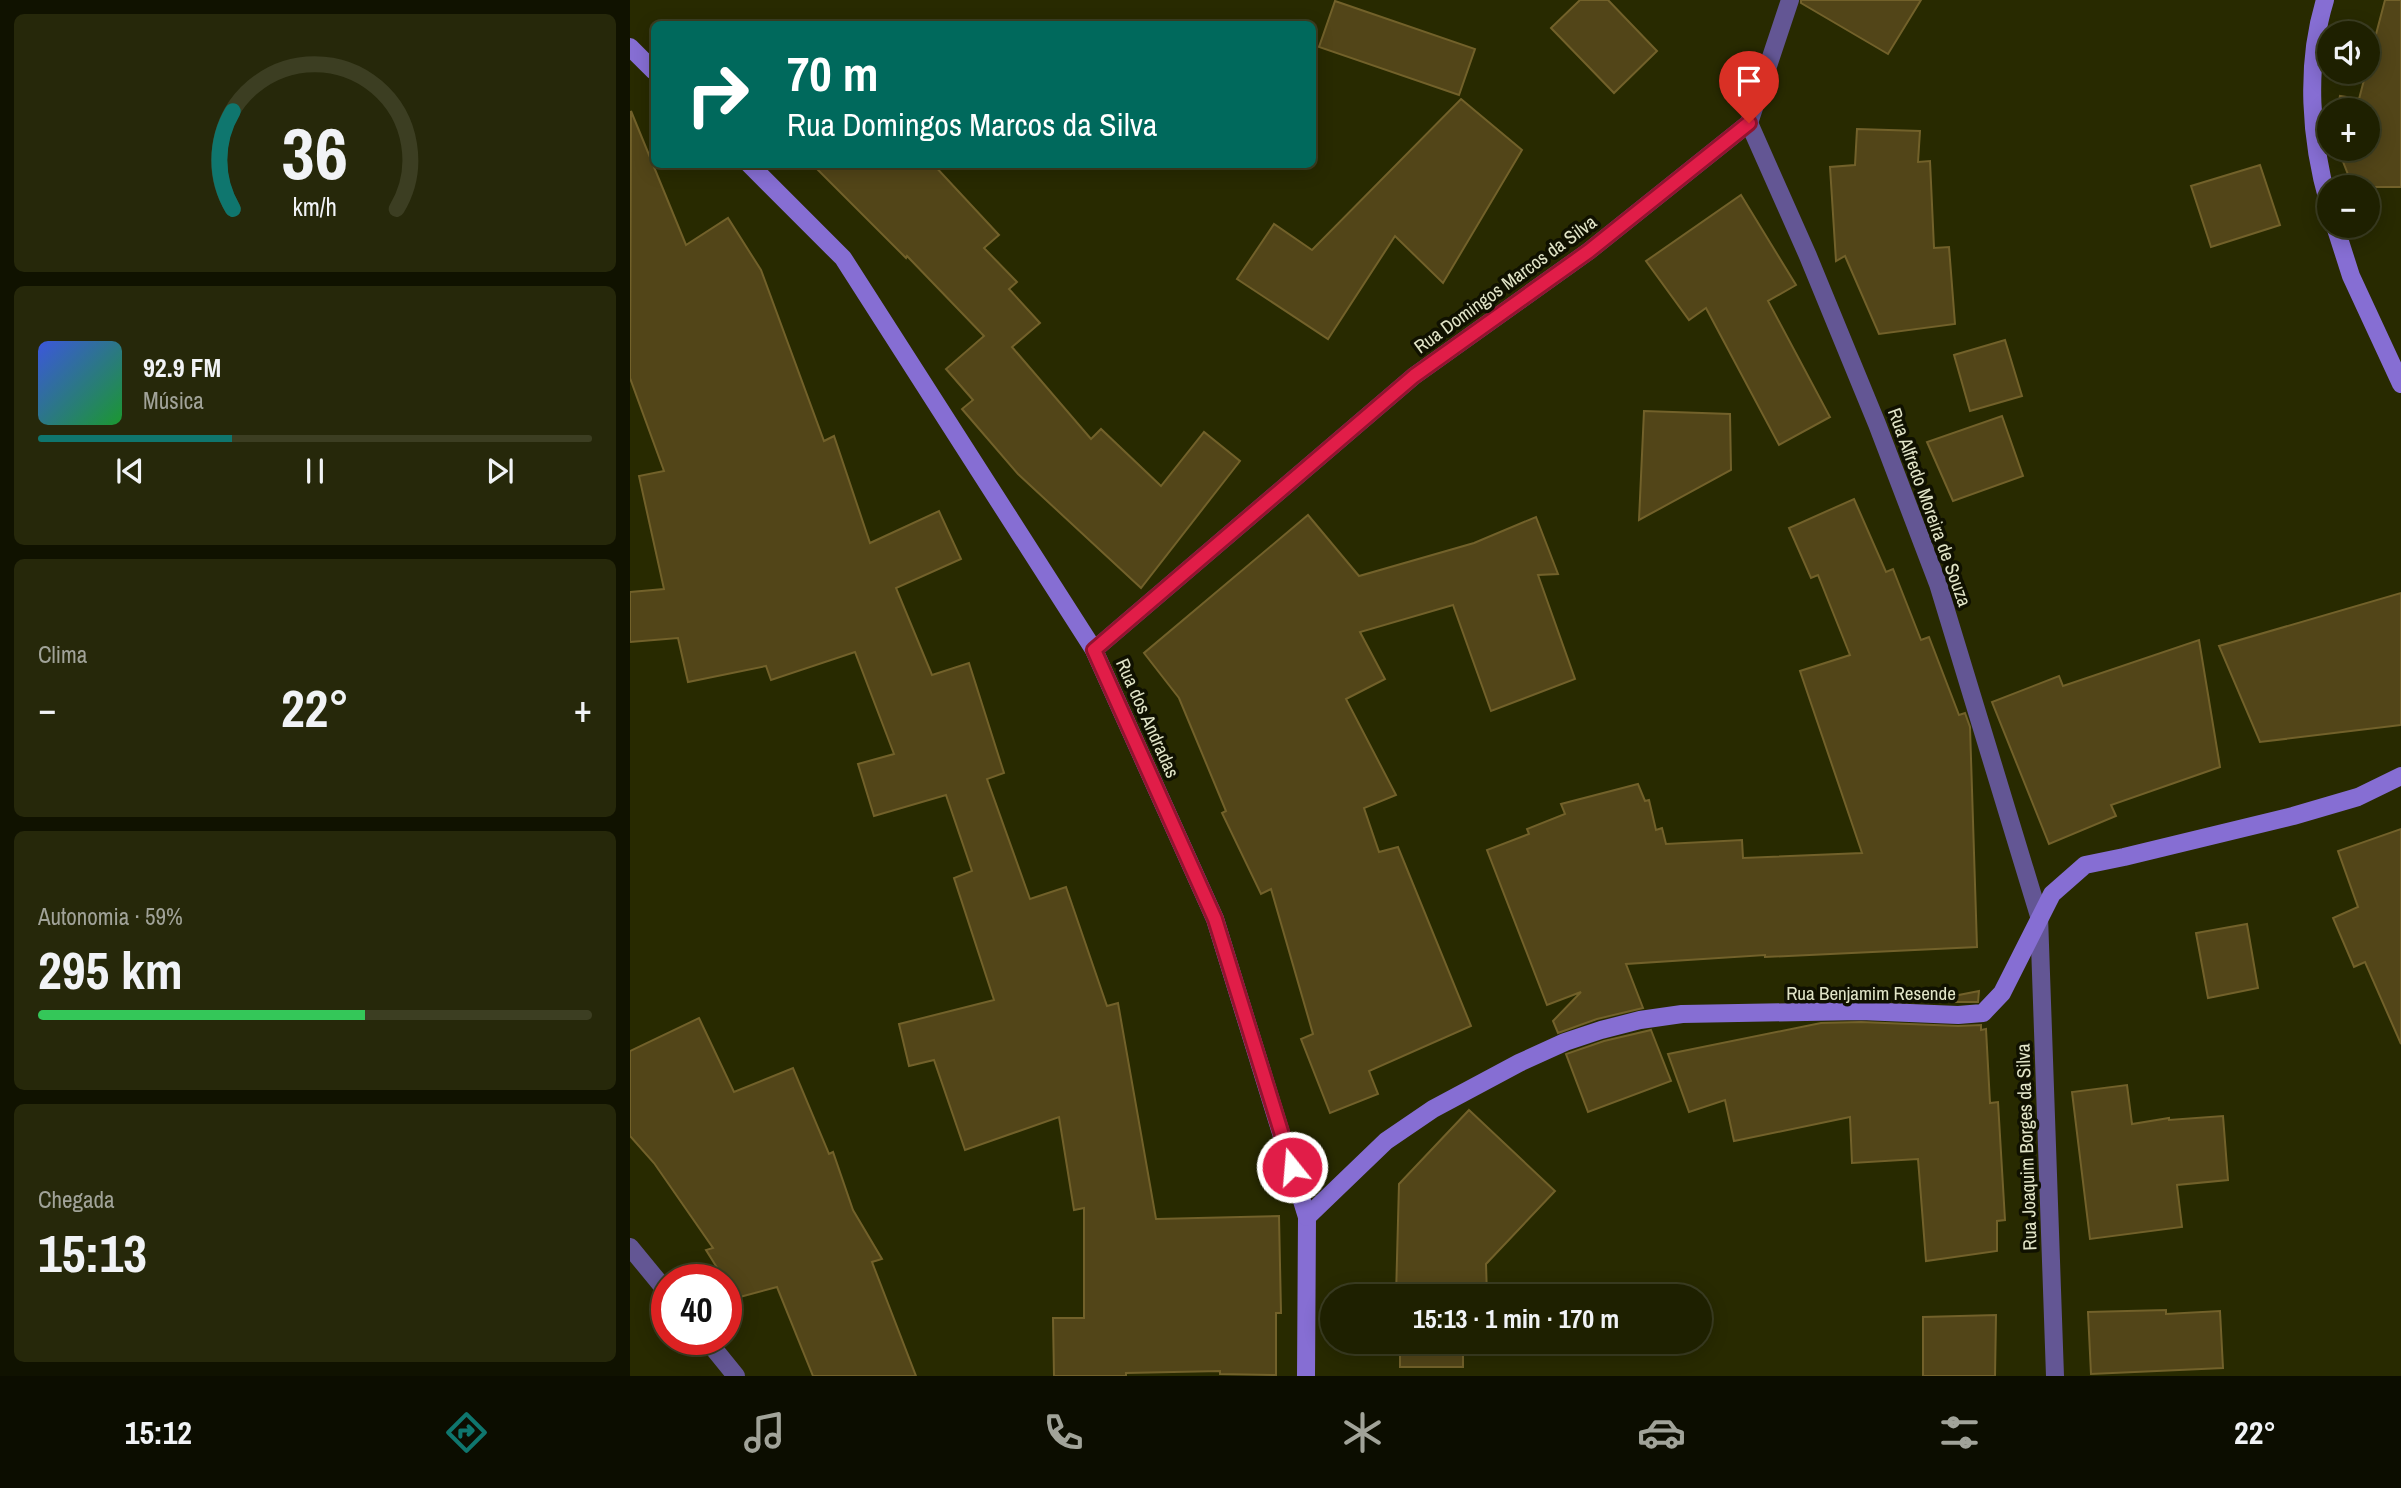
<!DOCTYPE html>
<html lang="pt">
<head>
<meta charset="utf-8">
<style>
  body { margin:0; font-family:"Archivo Narrow",sans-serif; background:#26280a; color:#f1f3f6; height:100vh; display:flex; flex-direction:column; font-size:26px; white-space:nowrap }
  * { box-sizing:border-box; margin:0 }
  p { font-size:23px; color:#a1a399 }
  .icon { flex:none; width:38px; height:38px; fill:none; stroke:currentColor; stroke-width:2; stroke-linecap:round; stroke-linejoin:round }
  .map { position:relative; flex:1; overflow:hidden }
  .sheet { display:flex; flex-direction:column; gap:14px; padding:14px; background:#101200; width:630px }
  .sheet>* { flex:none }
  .top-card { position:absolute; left:21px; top:21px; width:665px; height:147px; border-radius:10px; box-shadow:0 4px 18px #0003,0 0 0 2px #3c3e22; background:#00695c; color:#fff; overflow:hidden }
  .fabs { position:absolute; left:1687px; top:21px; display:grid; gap:14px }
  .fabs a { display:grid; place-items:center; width:63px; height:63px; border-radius:50%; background:#1e2000; box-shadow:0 4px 18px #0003,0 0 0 2px #3c3e22; font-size:35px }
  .speed { position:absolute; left:21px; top:1264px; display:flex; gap:14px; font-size:35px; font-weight:700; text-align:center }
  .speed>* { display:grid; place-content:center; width:91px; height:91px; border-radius:50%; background:#1e2000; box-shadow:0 4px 18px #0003,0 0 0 2px #3c3e22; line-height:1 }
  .speed .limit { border:10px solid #d22; background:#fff; color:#111 }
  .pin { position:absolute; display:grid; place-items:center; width:60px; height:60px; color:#fff; margin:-72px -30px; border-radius:50% 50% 50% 0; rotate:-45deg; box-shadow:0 0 7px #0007 }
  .pin .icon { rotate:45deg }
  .me { position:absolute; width:77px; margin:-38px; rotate:343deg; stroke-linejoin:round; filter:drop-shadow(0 0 5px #0008) }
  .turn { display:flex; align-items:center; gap:24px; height:147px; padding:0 21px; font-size:32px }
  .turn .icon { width:91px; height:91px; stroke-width:2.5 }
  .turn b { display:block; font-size:49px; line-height:60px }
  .big { font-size:52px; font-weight:700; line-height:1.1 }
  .sheet .card { flex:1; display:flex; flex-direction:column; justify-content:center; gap:10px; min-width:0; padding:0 24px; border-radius:10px; background:#26280a }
  .sheet .dial { align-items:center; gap:0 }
  .dial svg { height:182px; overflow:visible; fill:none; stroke:#3c3e22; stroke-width:7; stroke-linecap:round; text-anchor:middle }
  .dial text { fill:#f1f3f6; stroke:none }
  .song { display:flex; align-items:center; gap:21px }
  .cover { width:84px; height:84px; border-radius:10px; background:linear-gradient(135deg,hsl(230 70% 55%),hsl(130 70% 35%)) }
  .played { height:7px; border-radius:4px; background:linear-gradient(90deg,#0f766e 35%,#3c3e22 35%) }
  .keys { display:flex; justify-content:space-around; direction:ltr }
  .heat { display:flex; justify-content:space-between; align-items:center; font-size:38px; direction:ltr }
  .charge { height:10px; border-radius:5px; background:linear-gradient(90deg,#34c759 59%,#3c3e22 0) }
  .trip { position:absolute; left:690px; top:1284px; width:392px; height:70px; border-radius:35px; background:#1e2000; box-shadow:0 4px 18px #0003,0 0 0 2px #3c3e22; font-weight:700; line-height:70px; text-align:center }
  .dock { display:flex; height:112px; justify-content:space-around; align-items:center; background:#0c0d00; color:#a1a399 }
  .dock .icon { width:49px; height:49px }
  .dock .on { color:#0f766e }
  .dock b { font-size:32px; color:#f1f3f6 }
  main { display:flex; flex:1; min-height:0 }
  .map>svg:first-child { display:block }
</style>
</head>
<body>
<main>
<section class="sheet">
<div class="card dial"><svg viewBox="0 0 100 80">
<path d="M14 69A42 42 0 1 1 86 69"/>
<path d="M14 69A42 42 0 0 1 14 26" stroke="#0f766e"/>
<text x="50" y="56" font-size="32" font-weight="700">36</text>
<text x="50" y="72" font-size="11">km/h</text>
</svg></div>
<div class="card">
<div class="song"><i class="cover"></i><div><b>92.9 FM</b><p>Música</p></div></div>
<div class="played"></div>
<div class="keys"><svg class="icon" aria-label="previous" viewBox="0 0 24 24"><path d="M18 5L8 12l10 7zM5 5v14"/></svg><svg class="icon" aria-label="pause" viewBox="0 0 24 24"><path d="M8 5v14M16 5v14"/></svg><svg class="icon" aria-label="next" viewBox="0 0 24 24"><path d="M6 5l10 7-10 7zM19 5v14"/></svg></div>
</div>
<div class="card"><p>Clima</p>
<div class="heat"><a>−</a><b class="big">22°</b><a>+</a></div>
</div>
<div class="card"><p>Autonomia · 59%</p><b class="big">295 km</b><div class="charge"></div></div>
<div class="card"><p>Chegada</p><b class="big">15:13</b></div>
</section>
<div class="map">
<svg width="1771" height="1376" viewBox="0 0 1771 1376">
  <rect width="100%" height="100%" fill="#282a00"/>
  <g fill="#524518" stroke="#72612a" stroke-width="2">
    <polygon points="950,0 978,0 1027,51 984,93 921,28"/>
    <polygon points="1171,0 1291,0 1258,54 1171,3"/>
    <polygon points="1755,0 1771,0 1771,187 1723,187 1708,149 1738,149 1738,110 1707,110 1710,96 1729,99"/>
    <polygon points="705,1 845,49 829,95 689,47"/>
    <polygon points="831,99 892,150 813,283 765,236 698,339 607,279 644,224 682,250"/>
    <polygon points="1,111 56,245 98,218 131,270 194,441 204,436 240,543 309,511 331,559 266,588 302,675 339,663 374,773 357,779 400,899 436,887 477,1006 488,1003 526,1219 649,1216 651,1313 646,1313 646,1375 590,1374 590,1371 496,1373 496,1376 424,1376 423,1318 454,1318 454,1208 444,1210 429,1117 335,1150 304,1060 279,1066 269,1024 364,1000 324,878 342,871 316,795 244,816 228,764 264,754 225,652 141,680 136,666 58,682 48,638 0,642 0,592 34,589 9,476 34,471 0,378"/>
    <polygon points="1227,129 1290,131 1288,162 1300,161 1304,248 1319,247 1325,324 1249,334 1215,256 1206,261 1200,167 1225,165"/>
    <polygon points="182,164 303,164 369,235 354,248 387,282 379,289 410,323 382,347 461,439 471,429 531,486 574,432 610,461 511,588 388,474 332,409 343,400 316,369 354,336 277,256 276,258"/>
    <polygon points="1630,165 1650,225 1581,247 1561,186"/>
    <polygon points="1111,195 1166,285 1138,301 1200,417 1149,445 1076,308 1059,320 1016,261"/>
    <polygon points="1375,340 1392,396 1340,411 1324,355"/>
    <polygon points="1014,411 1100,414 1101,470 1009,520"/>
    <polygon points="1372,416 1393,476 1323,501 1297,442"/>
    <polygon points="1224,499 1256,572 1263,569 1291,640 1299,637 1329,715 1335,713 1340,727 1347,947 1135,957 1135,955 996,964 1013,1008 967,1019 928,1033 923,1021 951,992 917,1005 857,850 899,834 897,829 935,814 931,804 1008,784 1015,801 1019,800 1026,830 1032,828 1036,844 1112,840 1113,858 1232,853 1170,671 1220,655 1188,575 1181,578 1159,528"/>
    <polygon points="678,515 729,576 844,543 906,517 928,574 908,575 945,679 861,711 823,605 730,632 755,679 716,699 766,795 734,808 749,852 768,847 841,1026 739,1071 748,1094 700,1113 671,1039 683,1034 641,889 631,894 592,813 596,811 549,698 514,653"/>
    <polygon points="1771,593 1771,725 1630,742 1589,646"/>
    <polygon points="1569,640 1590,767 1481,805 1486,816 1419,844 1362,702 1429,676 1433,686"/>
    <polygon points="1771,829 1771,1044 1735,962 1724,967 1703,918 1728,907 1708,851"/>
    <polygon points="1617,924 1628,988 1578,998 1566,933"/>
    <polygon points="1349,991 1348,1002 1293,1002"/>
    <polygon points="69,1018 104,1092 163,1068 199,1154 203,1152 223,1210 252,1259 242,1262 286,1376 183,1376 147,1287 106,1298 76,1250 83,1248 24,1163 0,1136 0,1051"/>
    <polygon points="1231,1022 1328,1026 1351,1025 1351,1030 1356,1029 1360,1103 1368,1102 1375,1220 1367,1221 1367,1251 1296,1261 1288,1159 1222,1163 1220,1117 1104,1141 1095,1100 1059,1112 1038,1054 1191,1023"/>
    <polygon points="1021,1030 1041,1081 958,1112 936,1054 974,1041"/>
    <polygon points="1497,1085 1502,1124 1539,1118 1539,1120 1593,1116 1598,1180 1547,1185 1552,1227 1460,1239 1442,1092"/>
    <polygon points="839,1110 925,1191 856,1264 857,1296 766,1296 769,1184"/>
    <polygon points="1536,1310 1536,1314 1590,1311 1593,1368 1461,1374 1458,1312"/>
    <polygon points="1366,1315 1365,1376 1293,1376 1293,1317"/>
    <rect x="770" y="1342" width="63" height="25"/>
  </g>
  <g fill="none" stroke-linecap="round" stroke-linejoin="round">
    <g stroke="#635694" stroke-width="18">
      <polyline points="1119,123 1178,256 1247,424 1308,584 1409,916 1425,1376"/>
      <polyline points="464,650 784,376 959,251 1119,123 1160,0"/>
      <polyline points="0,1247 37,1292"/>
      <polyline points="76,1339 106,1376"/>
    </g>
    <g stroke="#866ed3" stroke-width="18">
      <path d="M1695,0C1675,65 1680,140 1699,205"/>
      <polyline points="0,47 24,71"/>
      <polyline points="119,164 213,258 464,650 585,919 677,1217 676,1376"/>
      <polyline points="1705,226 1721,276 1771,384"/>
      <polyline points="677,1217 756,1141 803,1109 889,1063 935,1042 971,1030 1010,1020 1052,1014 1231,1011 1328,1015 1353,1013 1372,993 1422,894 1455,865 1494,857 1663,816 1728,797 1771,776"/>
    </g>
  </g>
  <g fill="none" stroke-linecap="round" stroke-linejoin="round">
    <defs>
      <polyline id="route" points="662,1167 585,919 464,650 784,376 959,251 1119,123"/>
    </defs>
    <use href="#route" stroke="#92132f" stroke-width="18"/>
    <use href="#route" stroke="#e11d48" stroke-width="12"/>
  </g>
  <g text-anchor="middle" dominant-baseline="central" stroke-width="7" stroke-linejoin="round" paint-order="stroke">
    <g font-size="19" fill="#e1e4c7" stroke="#101100">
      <text transform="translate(875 284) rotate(-36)">Rua Domingos Marcos da Silva</text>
      <text transform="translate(1300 507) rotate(70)">Rua Alfredo Moreira de Souza</text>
      <text transform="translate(518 718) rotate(66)">Rua dos Andradas</text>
      <text x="1241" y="993">Rua Benjamim Resende</text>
      <text transform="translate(1396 1147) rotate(-92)">Rua Joaquim Borges da Silva</text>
    </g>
  </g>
</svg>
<div class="fabs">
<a><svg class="icon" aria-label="sound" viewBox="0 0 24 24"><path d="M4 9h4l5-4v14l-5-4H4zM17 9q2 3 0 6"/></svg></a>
<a>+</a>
<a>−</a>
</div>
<div class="speed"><div class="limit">40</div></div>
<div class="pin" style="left:1119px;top:123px;background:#d93025"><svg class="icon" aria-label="arrive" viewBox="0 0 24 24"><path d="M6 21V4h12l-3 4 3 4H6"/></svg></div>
<svg class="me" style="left:662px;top:1167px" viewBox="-20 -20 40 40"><circle r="17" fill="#e11d48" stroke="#fff" stroke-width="3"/><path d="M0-11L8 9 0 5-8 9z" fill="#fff"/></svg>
<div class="trip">15:13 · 1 min · 170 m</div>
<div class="top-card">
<div class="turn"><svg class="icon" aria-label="right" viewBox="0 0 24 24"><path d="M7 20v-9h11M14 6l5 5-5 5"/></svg><div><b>70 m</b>Rua Domingos Marcos da Silva</div></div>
</div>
</div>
</main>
<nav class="dock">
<b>15:12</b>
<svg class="icon on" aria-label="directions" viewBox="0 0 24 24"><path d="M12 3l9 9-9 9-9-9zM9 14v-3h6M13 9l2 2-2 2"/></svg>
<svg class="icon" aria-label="music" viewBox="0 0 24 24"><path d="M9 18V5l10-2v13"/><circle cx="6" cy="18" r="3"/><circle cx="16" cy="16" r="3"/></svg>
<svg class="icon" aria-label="phone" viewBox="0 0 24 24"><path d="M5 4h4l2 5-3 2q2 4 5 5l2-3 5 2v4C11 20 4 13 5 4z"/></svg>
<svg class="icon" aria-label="climate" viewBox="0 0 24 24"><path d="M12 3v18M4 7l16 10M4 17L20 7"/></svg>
<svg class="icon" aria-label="car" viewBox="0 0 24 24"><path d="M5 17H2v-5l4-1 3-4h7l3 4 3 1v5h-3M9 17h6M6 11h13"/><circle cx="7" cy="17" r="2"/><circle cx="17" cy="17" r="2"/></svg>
<svg class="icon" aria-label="filters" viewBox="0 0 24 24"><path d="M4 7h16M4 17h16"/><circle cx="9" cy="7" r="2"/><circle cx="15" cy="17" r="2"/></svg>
<b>22°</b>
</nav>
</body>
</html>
